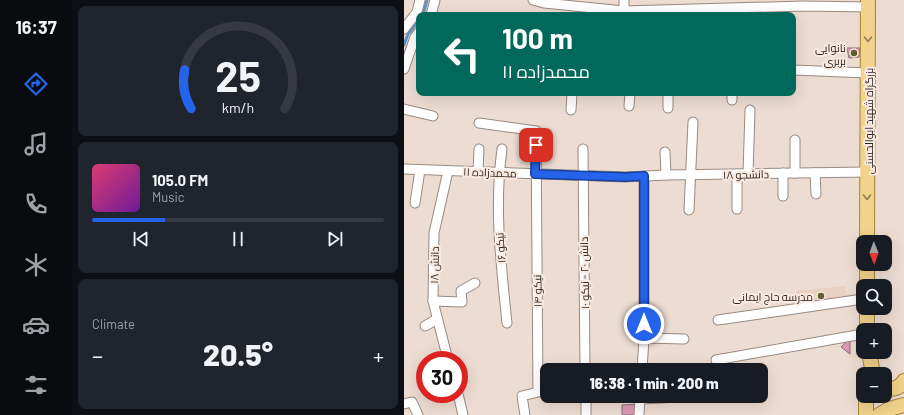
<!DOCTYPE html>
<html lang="en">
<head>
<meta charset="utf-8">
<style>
  body { margin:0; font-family:Barlow,Cairo,sans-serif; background:#20242c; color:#f1f3f6; height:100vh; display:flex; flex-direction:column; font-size:15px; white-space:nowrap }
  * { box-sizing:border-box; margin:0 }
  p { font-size:13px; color:#9ea1a6 }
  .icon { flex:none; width:22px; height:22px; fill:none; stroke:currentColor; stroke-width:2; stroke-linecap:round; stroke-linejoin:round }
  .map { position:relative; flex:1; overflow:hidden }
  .details { display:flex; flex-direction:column; gap:6px; padding:6px; background:#0d0f14; width:332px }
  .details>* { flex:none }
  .banner { position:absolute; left:12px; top:12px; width:380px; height:84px; border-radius:8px; box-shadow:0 4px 16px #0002; background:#00695c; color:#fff; overflow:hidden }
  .needle { width:26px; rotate:179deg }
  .buttons { position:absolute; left:452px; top:235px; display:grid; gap:8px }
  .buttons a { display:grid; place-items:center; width:36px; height:36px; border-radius:8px; background:#171b24; box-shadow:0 4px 16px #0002; font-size:20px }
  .speed { position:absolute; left:12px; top:351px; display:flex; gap:8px; font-size:20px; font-weight:700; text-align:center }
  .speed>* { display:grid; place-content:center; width:52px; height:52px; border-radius:50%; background:#171b24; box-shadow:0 4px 16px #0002; line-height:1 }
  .speed .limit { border:6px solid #d22; background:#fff; color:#111 }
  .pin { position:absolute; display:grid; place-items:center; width:34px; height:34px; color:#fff; margin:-17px; border-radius:8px; box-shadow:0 2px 6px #0006 }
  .me { position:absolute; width:44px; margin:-22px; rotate:0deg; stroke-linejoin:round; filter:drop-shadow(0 0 3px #0008) }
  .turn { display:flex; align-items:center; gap:14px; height:84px; padding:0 20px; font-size:18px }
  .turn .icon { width:52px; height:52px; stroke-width:2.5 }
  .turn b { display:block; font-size:28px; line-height:34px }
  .big { font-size:30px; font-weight:800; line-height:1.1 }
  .details .card { flex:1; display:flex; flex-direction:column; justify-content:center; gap:6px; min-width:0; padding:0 14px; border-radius:8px; background:#20242c }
  .details .dial { align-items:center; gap:0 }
  .dial svg { height:104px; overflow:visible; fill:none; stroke:#363941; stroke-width:7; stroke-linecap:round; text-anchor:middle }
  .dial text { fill:#f1f3f6; stroke:none }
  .song { display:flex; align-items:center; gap:12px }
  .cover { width:48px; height:48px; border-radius:6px; background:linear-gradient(135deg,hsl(340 70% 55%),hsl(280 70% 35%)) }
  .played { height:4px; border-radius:2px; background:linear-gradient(90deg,#2563eb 25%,#363941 25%) }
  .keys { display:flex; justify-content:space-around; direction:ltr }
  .heat { display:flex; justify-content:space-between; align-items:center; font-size:22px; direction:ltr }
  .trip { position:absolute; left:136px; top:363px; width:228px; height:40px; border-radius:8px; background:#171b24; box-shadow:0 4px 16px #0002; font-weight:800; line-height:40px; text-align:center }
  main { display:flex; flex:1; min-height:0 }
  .tabs { display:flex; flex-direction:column; width:72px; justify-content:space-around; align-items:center; background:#090b0e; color:#9ea1a6 }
  .tabs .icon { width:28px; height:28px }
  .tabs .on { color:#2563eb }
  .tabs b { font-size:18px; color:#f1f3f6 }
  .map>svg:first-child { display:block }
</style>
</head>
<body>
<main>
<nav class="tabs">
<b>16:37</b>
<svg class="icon on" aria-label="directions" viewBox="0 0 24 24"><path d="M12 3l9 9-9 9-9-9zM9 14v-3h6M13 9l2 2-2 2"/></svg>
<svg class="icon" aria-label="music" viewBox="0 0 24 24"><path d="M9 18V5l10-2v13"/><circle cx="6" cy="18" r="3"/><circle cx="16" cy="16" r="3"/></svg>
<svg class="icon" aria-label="phone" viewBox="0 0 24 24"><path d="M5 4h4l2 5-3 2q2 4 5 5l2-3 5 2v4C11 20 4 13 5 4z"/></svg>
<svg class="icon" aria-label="climate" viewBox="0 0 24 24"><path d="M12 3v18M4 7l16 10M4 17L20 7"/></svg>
<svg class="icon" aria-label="car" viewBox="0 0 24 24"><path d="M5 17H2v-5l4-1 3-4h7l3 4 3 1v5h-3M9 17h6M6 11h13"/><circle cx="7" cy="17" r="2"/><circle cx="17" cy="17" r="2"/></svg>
<svg class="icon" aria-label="filters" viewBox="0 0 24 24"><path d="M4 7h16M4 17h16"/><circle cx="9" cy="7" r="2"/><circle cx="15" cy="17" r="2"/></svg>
</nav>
<section class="details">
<div class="card dial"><svg viewBox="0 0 100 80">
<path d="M14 69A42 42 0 1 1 86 69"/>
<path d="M14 69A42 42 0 0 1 9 39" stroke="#2563eb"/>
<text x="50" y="56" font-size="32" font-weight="700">25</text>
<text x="50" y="72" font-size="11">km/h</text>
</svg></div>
<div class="card">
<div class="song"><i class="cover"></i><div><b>105.0 FM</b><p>Music</p></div></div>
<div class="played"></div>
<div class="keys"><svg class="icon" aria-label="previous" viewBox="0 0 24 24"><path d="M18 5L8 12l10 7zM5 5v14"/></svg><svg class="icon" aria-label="pause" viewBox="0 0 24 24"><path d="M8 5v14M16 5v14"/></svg><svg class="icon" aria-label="next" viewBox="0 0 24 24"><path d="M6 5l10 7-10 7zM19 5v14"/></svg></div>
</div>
<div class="card"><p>Climate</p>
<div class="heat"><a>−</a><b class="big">20.5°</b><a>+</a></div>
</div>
</section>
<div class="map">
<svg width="500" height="415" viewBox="0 0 500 415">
  <rect width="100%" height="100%" fill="#eddcd1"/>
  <polygon fill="#e9d0c1" points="441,286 443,300 393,305 392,291"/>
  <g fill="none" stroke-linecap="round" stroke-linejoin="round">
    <g stroke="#6295c2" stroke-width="3">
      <polyline points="19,15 23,0"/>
      <polyline points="0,45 4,34 15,20"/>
    </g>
  </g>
  <g fill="#dc99b4" stroke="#85737a">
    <polygon points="443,48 456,48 455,57 445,58"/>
    <polygon points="446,338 446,354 437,347"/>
    <polygon points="234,404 233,415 218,415 218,405"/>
  </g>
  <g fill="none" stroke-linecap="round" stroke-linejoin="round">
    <defs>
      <g id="street">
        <polyline points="129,0 140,3 220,11 400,6 464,7"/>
        <polyline points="220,11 220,0"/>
        <polyline points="27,15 31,0"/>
        <polyline points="0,29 13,12 16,0"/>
        <polyline points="0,69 11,37 15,32"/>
        <polyline points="389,70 464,73"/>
        <polyline points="328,100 328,93"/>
        <polyline points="225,106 226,93"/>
        <polyline points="264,108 264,93"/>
        <polyline points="0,109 29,116"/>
        <polyline points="167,110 168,93"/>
        <polyline points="75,123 132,131 134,392 118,396 121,415"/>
        <polyline points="391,140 391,173"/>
        <path d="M98,149C90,208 97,264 103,323"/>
        <polyline points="179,149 181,370"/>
        <polyline points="261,152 262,175"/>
        <polyline points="0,169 221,177 262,175 463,172"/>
        <polyline points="74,172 75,149"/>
        <polyline points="411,173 412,194"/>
        <polyline points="344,174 346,110"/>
        <polyline points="379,196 379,173"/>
        <polyline points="11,203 16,170"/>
        <polyline points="333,209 333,174"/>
        <polyline points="285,210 289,122"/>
        <polyline points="29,301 58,302 57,291 71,283"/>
        <polyline points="314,320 459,299"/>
        <polyline points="21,326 33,319"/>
        <polyline points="240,338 280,339"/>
        <polyline points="44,360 29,301 30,233 44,171"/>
        <polyline points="312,360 459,334"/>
        <polyline points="238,370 240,338 240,176"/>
        <polyline points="54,394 59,415"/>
        <polyline points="182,396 182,415"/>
        <polyline points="236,399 278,397"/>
        <polyline points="0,404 8,402 14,415"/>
        <polyline points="235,415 236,396"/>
      </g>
      <g id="primary">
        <polyline points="463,242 464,0"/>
        <polyline points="463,286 463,264"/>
        <polyline points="463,330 463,308"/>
        <polyline points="465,352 469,374"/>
        <path d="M481,388C489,390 496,388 500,381"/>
        <polyline points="462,415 462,396"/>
        <polyline points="475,415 485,409 500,405"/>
      </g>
    </defs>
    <use href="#street" stroke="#998a80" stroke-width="11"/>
    <use href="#primary" stroke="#a78434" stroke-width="16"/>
    <use href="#street" stroke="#fff" stroke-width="9"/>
    <use href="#primary" stroke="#f1d38b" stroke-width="14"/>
  </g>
  <defs><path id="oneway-chevron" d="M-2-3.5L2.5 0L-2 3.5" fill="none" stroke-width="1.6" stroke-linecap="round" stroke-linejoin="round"/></defs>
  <g stroke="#8f7d57">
    <use href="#oneway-chevron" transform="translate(464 39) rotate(90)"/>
    <use href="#oneway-chevron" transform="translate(463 197) rotate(90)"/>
  </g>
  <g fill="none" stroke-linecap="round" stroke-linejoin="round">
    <defs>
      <polyline id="route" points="132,145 131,174 221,177 240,176 240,324"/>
    </defs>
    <use href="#route" stroke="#184099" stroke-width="10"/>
    <use href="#route" stroke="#2563eb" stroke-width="7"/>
  </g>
  <g fill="#5f5f2c" stroke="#fae9de" stroke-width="1.5">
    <circle cx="450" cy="53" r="4"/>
    <circle cx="417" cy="296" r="4"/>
  </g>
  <g text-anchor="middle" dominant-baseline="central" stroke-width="4" stroke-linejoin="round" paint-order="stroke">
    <g font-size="11" fill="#2d2723" stroke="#fae9de" text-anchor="end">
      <text x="442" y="47">نانوایی<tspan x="442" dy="13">بربری</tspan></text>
      <text x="409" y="296">مدرسه حاج ایمانی</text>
    </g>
    <g font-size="11" fill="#2d2723" stroke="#fae9de">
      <text transform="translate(464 121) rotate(-90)">بزرگراه شهید ابوالحسنی</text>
      <text transform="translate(86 172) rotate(2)">محمدزاده ۱۱</text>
      <text transform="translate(342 174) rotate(-1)">دانشجو ۱۸</text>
      <text transform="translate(96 248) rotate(-95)">نیکو ۱۶</text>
      <text transform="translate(30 265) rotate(-89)">دانش ۱۸</text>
      <text transform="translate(180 273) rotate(-91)">دانش ۲۰ - نیکو ۱۰</text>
      <text transform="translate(133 291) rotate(-91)">نیکو ۱۴</text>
    </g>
  </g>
</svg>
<div class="buttons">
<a><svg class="needle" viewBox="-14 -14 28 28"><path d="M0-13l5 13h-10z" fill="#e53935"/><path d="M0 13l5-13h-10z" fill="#9ea1a6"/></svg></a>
<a><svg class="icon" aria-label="search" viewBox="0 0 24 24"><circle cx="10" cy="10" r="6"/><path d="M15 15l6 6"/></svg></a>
<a>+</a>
<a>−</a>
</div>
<div class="speed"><div class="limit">30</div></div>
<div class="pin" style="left:132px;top:145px;background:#d93025"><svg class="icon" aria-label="arrive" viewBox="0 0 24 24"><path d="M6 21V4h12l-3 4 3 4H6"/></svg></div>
<svg class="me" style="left:240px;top:324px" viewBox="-20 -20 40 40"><circle r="17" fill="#2563eb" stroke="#fff" stroke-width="3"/><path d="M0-11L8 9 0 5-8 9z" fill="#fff"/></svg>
<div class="trip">16:38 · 1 min · 200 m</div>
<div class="banner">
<div class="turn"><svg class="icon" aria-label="left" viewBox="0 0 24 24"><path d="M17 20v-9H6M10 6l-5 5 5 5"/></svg><div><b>100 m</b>محمدزاده ۱۱</div></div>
</div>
</div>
</main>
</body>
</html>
